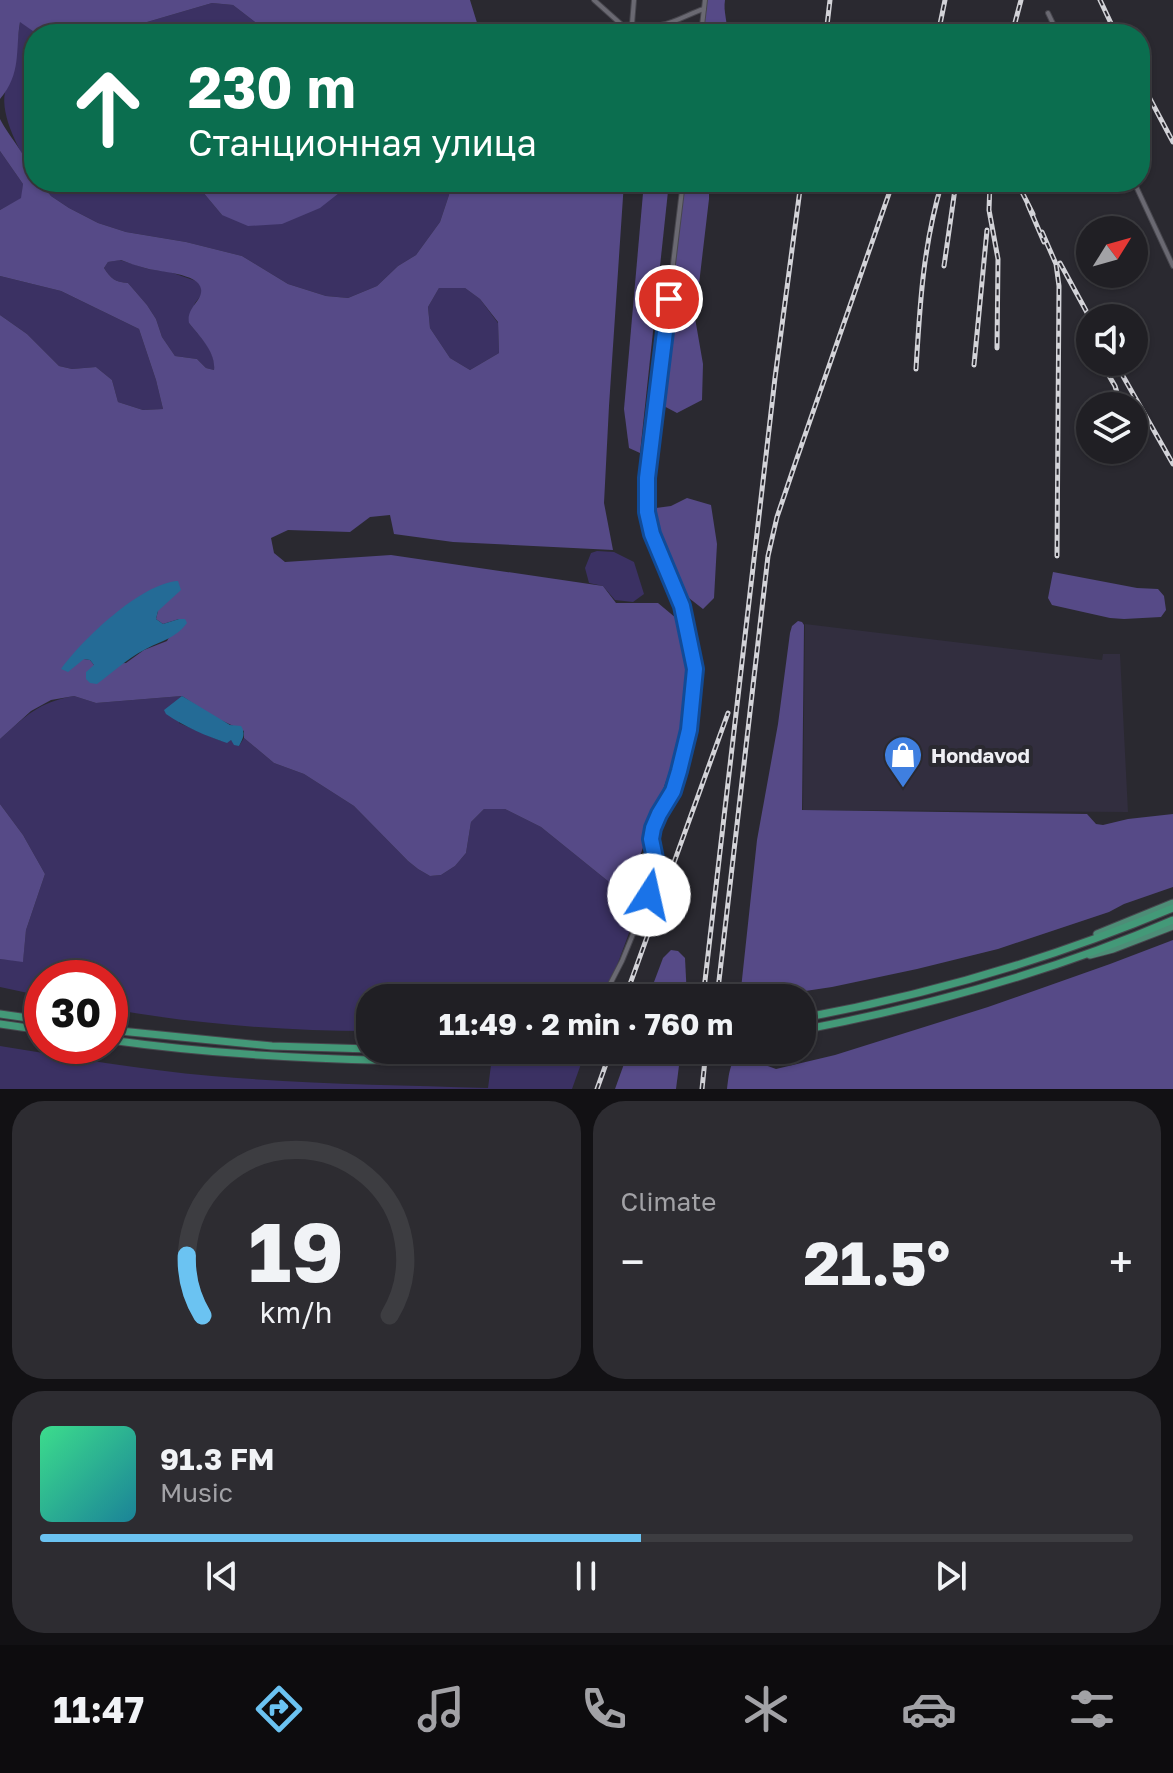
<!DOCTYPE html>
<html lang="en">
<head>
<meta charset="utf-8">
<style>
  body { margin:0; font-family:"Golos Text",sans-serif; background:#2d2c31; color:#f1f3f6; height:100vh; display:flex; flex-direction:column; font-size:30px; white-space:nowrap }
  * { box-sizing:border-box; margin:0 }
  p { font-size:26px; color:#a2a2a6 }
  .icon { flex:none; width:44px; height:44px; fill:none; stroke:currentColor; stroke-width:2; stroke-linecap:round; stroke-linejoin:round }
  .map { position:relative; height:1089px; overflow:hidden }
  .panel { display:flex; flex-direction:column; gap:12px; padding:12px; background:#121114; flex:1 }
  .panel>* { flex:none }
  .hud { position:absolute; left:24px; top:24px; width:1126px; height:168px; border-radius:32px; box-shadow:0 2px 6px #0004,0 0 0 2px #3d3d41; background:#0b6e4f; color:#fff; overflow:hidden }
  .needle { width:52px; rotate:53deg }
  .fabs { position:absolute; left:1076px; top:216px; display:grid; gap:16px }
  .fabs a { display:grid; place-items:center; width:72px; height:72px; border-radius:50%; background:#201f24; box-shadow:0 2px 6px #0004,0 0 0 2px #3d3d41; font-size:40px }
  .speed { position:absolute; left:24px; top:960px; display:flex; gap:16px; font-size:40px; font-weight:700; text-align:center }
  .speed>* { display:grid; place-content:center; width:104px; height:104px; border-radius:50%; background:#201f24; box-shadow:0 2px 6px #0004,0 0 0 2px #3d3d41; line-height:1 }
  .speed .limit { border:12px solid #d22; background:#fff; color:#111 }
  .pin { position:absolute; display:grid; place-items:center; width:68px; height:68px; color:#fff; margin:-34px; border:4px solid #fff; border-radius:50%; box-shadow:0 2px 8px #0007 }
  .me { position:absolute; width:88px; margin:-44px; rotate:10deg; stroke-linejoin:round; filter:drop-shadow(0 0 6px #0008) }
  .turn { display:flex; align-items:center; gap:28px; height:168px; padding:0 32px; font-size:36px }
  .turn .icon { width:104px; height:104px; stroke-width:2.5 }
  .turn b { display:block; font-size:56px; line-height:68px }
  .big { font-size:60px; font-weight:700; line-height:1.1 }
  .panel .widget { flex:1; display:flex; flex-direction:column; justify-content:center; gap:12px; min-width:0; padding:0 28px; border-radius:32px; background:#2d2c31 }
  .panel .dial { align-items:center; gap:0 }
  .dial svg { height:208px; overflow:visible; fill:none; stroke:#3d3d41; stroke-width:7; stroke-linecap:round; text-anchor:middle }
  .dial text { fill:#f1f3f6; stroke:none }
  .song { display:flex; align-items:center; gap:24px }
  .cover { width:96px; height:96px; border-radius:12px; background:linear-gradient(135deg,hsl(150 70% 55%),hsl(190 70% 35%)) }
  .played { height:8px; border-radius:4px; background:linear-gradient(90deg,#6bc3f2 55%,#3d3d41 55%) }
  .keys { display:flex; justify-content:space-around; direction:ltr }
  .heat { display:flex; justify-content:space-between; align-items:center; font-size:44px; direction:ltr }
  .panel .tiles { flex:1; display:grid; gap:12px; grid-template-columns:1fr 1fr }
  .widget:last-child { grid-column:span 2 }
  .trip { position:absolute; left:356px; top:984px; width:460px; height:80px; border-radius:32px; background:#201f24; box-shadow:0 2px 6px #0004,0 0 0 2px #3d3d41; font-weight:700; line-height:80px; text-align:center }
  .dock { display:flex; height:128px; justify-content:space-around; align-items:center; background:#0d0c0e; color:#a2a2a6 }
  .dock .icon { width:56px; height:56px }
  .dock .current { color:#6bc3f2 }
  .dock b { font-size:36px; color:#f1f3f6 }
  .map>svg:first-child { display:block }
</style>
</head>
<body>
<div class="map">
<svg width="1173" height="1089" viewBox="0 0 1173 1089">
  <rect width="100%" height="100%" fill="#2a2930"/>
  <polygon fill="#322e3f" points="805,624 1102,660 1103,654 1120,654 1128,812 803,810"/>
  <g fill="#3b3163">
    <polygon points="212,3 233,5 264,29 275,34 106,34"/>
    <path d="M20,21L37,34H34V173C20,153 0,116 5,92L18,37Z"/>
    <polygon points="0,151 23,184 22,198 0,210"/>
    <polygon points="40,182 179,182 202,191 222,215 353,182 451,182 449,195 440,222 416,255 398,266 377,286 348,298 326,296 288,284 242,256 186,242 126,232 98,223 69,208 51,196"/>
    <path d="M120,260L148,269L170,272L196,281L201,286L202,294L195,303L189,323C200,337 217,352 214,370L206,368L197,359L175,356L162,337L156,319L147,305L128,283C115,282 111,279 104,268L108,262Z"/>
    <polygon points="0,276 61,291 139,329 156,380 163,409 143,410 118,402 112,380 96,367 72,369 59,366 27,334 0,315"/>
    <polygon points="439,288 465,288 480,299 498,323 499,353 470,370 450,358 430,328 428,307"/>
    <polygon points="597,551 614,552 634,562 644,594 633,602 615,600 603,586 589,583 585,568 591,553"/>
    <path d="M74,696L96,703L182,696L179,723L221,741L231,740L239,746L244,738L274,763L304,774L354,806L408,861L418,869L430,876L441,875L455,866L466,853L471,822L484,809H505L541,827L614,886L625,890L636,891L638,900L636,914L605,998H370V1031C283,1031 196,1024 110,1009V978H42V996L0,987V959L23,961L26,930L45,874L23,835L0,804V739C27,715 37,703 74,696Z"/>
    <path d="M0,1046C70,1057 141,1070 212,1076C304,1084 396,1085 488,1088L493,1050H586L572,1089H0Z"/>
  </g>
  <g fill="#564a87" fill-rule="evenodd">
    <path d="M0,0H470L478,26L479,34H341L338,32L310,31L300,34H275L264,29L233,5L212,3L106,34H37L20,22C15,51 22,73 0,99Z"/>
    <path d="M704,0H725C723,12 728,22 727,34H701Z"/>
    <path d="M0,119C9,137 34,164 34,182H40L51,196L69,208L98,223L126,232L186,242L242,256L288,284L326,296L348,298L377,286L398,266L416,255L440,222L449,195L451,182H624L609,406L604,503L613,550L453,542L394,534L390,515L370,517L350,532L288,530L271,538L274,553L285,562L391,555L603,586L616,603H658L688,628L694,664L691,709L639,859L635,877L636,891L625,890L614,886L541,827L505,809H484L471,822L466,853L455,866L441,875L430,876L418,869L408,861L354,806L304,774L274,763L244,738V731L212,716L182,696L96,703L74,696L51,700L31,711L0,739V315L27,334L59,366L72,369L96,367L112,380L118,402L143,410L163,409L156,380L139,329L61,291L0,276V210L21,198L23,184L0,151ZM121,260C129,263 137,266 145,268C158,272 199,273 201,289C203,301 186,307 189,323C200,337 216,352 214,370L206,368L197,359L175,356L162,337L156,319L147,305L128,283C115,282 111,279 104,268L108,262ZM439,288H465L480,299L498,322L499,353L470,370L450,358L430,328L428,307ZM158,611L156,619L163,624L179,619L167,641L144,650L126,663L94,665L90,660L84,659Z"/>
    <polygon points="179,182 353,182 320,208 282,224 248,226 222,215 202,191"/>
    <polygon points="644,182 669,182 640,453 629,448 624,409"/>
    <polygon points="684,182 709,182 709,199 695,318 703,364 702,400 677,413 660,404"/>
    <polygon points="687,498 711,505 717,544 714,598 703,609 680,591 657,531 656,508 671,506"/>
    <polygon points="1053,572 1137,588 1158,589 1164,596 1166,610 1161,617 1124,619 1110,618 1052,605 1048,598"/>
    <polygon points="798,621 802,622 804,625 802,810 1087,814 1096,824 1103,825 1128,819 1173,814 1173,887 1124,904 1109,912 998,949 917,969 832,987 759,998 740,998 757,840 778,724 790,633 792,626"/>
    <polygon points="0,804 23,835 45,874 26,930 23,962 0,959"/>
    <path d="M1173,940V1089H727C729,1075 729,1062 741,1053L754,1055L765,1065L776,1069L835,1055L988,1007L1110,964Z"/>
    <polygon points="671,950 678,951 685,958 687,998 648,998 663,958"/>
    <polygon points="629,1050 681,1050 676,1089 615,1089"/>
  </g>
  <g fill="#246b96">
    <path d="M178,581L181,590L158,611L156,619L163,624L179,619H185L187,623C175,639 160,641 144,650C127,659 112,673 97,684L90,683L86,679V672L94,665L90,660L84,659L68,672L61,669C82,640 141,583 178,581Z"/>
    <path d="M182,696L230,725L241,726C246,734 243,738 239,746L234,745L231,740L227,743C206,736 185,727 166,714L164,710Z"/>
  </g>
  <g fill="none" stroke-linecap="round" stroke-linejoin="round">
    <defs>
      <g id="minor">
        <path d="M594,0L622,25C635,24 649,26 661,25C677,22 690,13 704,9"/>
        <polyline points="1048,13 1058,34"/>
        <polyline points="632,24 634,0"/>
        <polyline points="701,34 705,0"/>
        <polyline points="1134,182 1173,266"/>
        <path d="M603,998L622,961L656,878C659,861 649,846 653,830C657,815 666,805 672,792C685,765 698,695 694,666C691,646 688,625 682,606C672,575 653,547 648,514C646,503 647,490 647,478L683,182"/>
      </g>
      <g id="primary">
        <polyline points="1097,934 1173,903"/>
        <polyline points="1090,955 1113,949 1173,926"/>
      </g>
      <g id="trunk">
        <polyline points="0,1014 42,1020"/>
        <path d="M802,1018C929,995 1054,958 1173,908"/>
        <polyline points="0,1024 42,1030"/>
        <polyline points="110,1030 272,1046 370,1049"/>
        <path d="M802,1030C928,1006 1055,971 1173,920"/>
        <path d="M110,1040C245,1059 383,1062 520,1061"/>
        <polyline points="395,1050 483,1050"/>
      </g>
    </defs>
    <use href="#minor" stroke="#47464d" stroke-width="6"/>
    <use href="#primary" stroke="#47464d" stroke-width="9"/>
    <use href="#trunk" stroke="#47464d" stroke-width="9"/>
    <use href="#minor" stroke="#6a6972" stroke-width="4"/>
    <use href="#primary" stroke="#4d8d77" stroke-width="7"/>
    <use href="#trunk" stroke="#439978" stroke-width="7"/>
    <defs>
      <g id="rail">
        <polyline points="1100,0 1116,34"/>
        <polyline points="826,34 830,0"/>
        <polyline points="938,34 945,0"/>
        <polyline points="1012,34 1021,0"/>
        <polyline points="1140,80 1173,142"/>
        <polyline points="990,182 989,210 998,259 997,348"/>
        <polyline points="1017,182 1033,214"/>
        <polyline points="1028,205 1044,242"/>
        <polyline points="1042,232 1056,264 1059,286 1057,556"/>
        <polyline points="1060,263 1090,318"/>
        <polyline points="944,266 956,182"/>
        <polyline points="1101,362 1115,386 1121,406"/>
        <polyline points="1115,362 1173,464"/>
        <polyline points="974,365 987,230"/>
        <path d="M916,369C920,303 923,246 942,182"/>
        <polyline points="625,998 728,713"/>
        <polyline points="703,998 775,378 801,182"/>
        <polyline points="717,998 768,556 777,517 796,461 893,182"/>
        <polyline points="597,1089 611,1050"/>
        <polyline points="702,1089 706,1050"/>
      </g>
    </defs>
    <use href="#rail" stroke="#d3d3d8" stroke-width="5"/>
    <use href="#rail" stroke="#2a2930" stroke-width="2" stroke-dasharray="6" stroke-linecap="butt"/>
    <defs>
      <polyline id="trunk-bridge" points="520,1061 578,1057 644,1050"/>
    </defs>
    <use href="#trunk-bridge" stroke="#47464d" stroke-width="9" stroke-linecap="butt"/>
    <use href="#trunk-bridge" stroke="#439978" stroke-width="7"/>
  </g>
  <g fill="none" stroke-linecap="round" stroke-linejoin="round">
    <defs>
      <polyline id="route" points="649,895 657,868 651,839 653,828 659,814 673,791 679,771 689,730 695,669 682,606 652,534 647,512 647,478 669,299"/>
    </defs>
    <use href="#route" stroke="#114b97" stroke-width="20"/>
    <use href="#route" stroke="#1a73e8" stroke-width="14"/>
  </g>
  <defs>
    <symbol id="shop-pin" viewBox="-11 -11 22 30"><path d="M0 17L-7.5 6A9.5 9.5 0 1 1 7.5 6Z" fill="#3f7fe0" stroke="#2a2930"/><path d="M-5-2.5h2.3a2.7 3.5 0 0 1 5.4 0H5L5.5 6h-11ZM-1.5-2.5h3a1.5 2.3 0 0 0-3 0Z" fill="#fff"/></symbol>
  </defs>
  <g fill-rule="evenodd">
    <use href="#shop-pin" x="881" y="733" width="44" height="60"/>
  </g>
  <g text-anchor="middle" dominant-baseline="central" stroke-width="8" stroke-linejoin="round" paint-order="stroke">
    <g font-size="20" font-weight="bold" fill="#efeff4" stroke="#2a2930" text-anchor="start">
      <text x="931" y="755">Hondavod</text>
    </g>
  </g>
</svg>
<div class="fabs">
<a><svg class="needle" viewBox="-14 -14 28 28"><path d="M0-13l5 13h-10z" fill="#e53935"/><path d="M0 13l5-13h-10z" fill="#a2a2a6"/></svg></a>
<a><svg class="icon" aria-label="sound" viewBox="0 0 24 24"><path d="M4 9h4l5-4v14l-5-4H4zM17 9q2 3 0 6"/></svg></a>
<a><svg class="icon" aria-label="layers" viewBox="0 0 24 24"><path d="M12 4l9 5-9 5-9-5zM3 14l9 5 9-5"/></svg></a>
</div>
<div class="speed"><div class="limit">30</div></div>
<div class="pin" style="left:669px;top:299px;background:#d93025"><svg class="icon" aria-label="arrive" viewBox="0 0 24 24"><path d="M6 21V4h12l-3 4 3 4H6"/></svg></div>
<svg class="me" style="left:649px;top:895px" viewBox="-20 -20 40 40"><circle r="19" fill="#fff"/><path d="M0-13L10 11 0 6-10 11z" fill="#1a73e8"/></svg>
<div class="trip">11:49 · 2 min · 760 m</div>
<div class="hud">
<div class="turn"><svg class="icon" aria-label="ahead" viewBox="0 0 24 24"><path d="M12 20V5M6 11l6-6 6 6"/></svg><div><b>230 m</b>Станционная улица</div></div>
</div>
</div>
<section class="panel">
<div class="tiles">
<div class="widget dial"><svg viewBox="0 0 100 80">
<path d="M14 69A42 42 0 1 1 86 69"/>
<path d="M14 69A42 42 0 0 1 8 46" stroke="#6bc3f2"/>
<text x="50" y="56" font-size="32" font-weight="700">19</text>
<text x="50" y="72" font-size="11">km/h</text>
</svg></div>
<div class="widget"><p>Climate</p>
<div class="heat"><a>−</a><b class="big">21.5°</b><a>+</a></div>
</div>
<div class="widget">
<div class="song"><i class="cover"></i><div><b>91.3 FM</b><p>Music</p></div></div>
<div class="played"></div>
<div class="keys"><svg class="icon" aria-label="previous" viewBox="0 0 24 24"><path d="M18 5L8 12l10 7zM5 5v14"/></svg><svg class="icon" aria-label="pause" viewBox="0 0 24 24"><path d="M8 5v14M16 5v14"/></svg><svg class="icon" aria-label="next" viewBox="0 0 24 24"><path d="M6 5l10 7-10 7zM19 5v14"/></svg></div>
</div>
</div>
</section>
<nav class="dock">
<b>11:47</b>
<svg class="icon current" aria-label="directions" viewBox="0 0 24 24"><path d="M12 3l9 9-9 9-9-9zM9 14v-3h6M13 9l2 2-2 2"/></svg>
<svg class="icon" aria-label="music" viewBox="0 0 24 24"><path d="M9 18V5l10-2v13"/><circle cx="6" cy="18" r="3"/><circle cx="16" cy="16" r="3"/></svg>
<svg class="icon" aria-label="phone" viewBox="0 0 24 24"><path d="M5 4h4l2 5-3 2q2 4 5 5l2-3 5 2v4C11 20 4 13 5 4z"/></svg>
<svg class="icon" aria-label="climate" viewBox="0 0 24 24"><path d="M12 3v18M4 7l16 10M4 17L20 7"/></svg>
<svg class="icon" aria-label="car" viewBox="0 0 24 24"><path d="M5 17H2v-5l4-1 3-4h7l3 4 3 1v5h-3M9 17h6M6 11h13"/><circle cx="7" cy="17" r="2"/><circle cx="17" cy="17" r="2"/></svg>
<svg class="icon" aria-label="filters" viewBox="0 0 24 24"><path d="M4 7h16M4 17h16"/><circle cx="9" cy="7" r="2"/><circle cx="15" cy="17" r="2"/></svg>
</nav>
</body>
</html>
